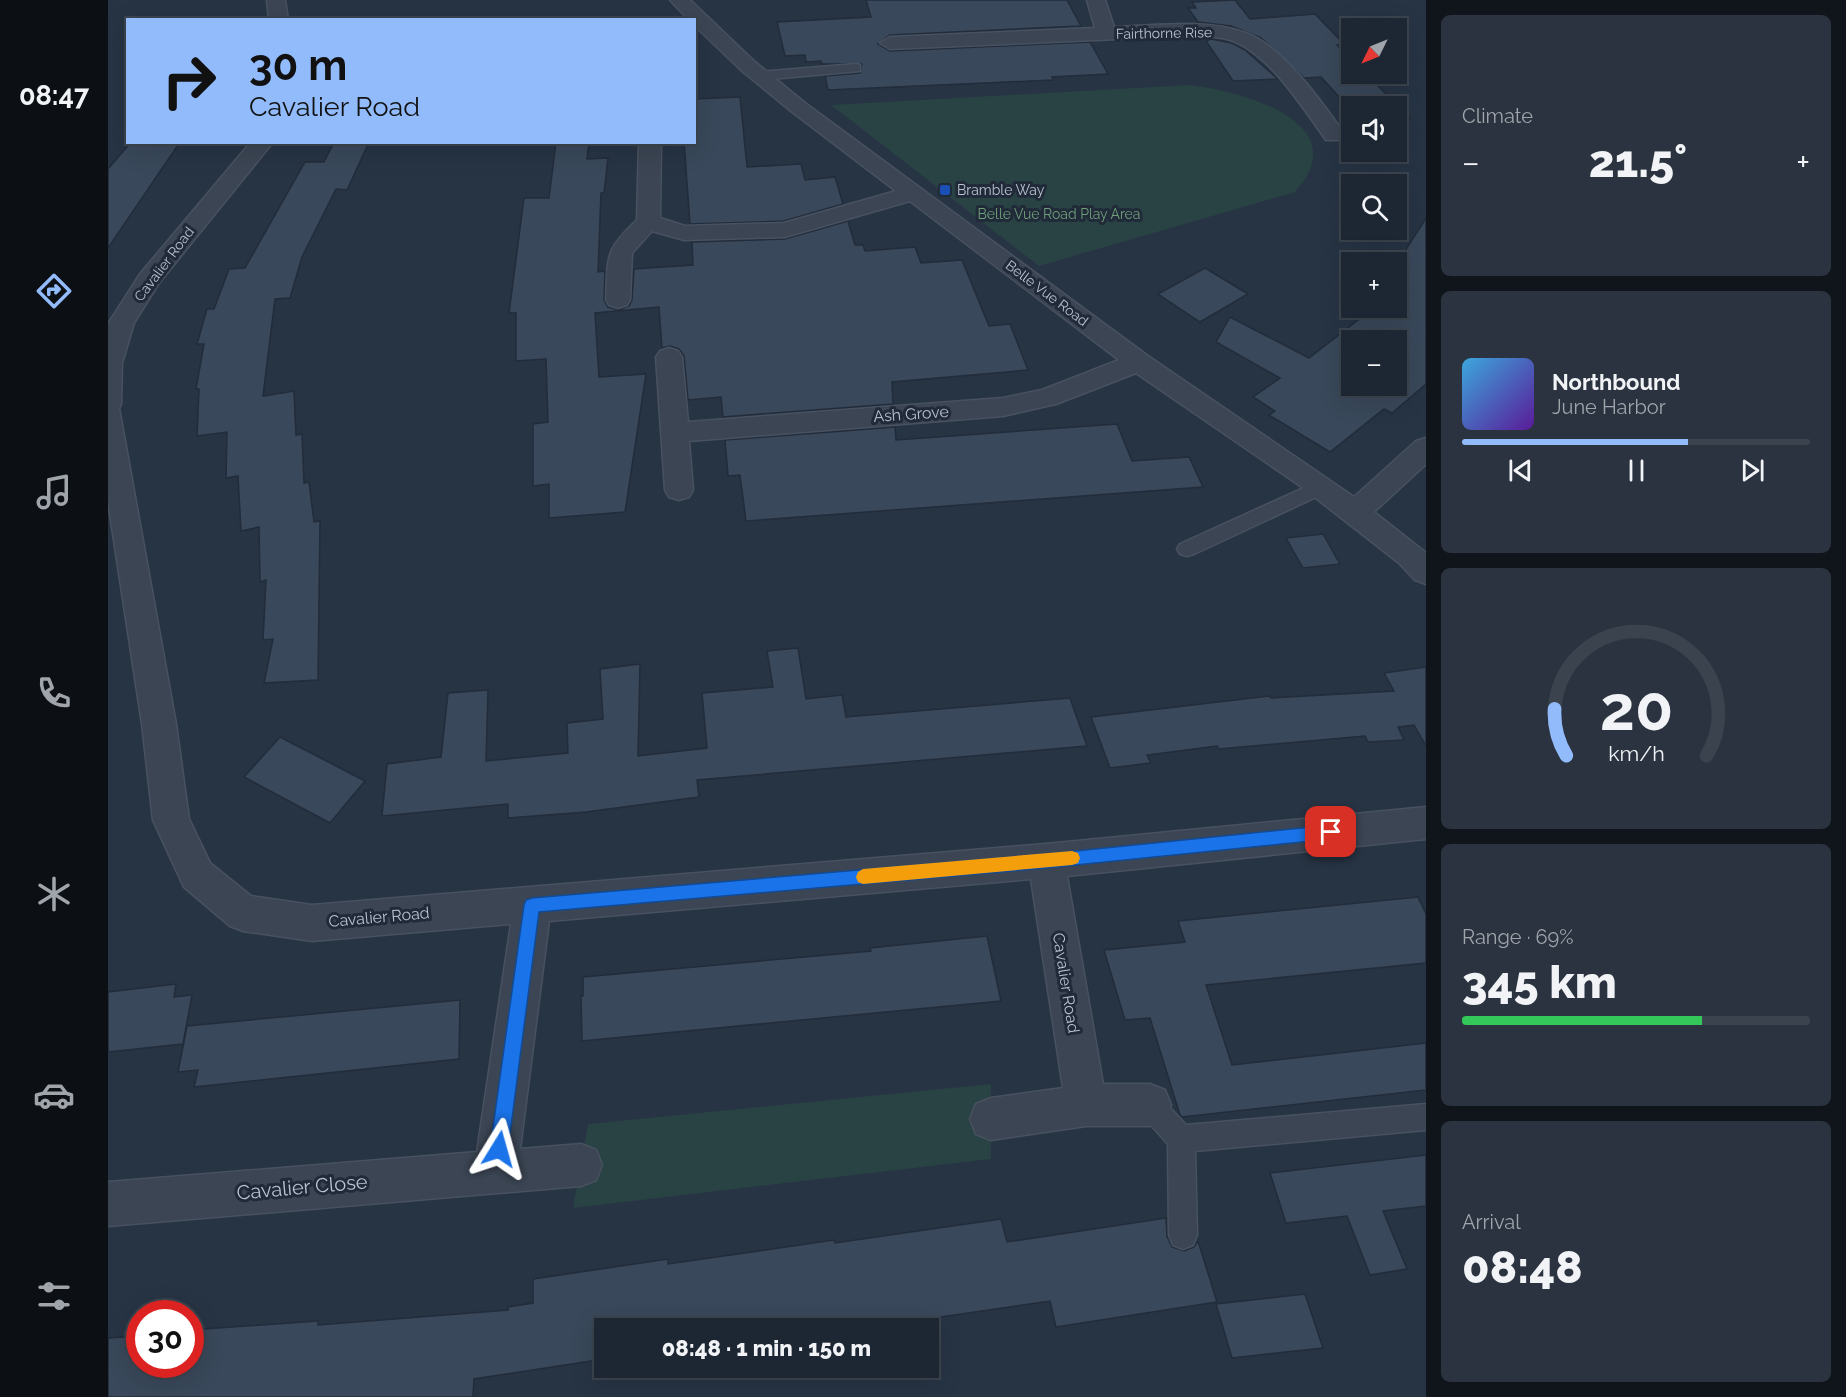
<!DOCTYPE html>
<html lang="en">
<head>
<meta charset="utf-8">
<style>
  body { margin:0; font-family:Raleway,sans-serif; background:#2a333f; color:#f1f3f6; height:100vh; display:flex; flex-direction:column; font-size:22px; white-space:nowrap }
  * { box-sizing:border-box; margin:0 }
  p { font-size:20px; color:#a0a5ac }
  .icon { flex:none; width:33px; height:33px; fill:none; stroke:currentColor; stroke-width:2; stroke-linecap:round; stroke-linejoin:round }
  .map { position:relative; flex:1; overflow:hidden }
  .sheet { display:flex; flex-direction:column; gap:15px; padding:15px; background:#10151c; width:420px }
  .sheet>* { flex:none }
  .guide { position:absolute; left:18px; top:18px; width:570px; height:126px; border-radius:0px; box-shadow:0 6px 24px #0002,0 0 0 2px #3b444e; background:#91bbfa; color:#111; overflow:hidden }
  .needle { width:39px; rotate:227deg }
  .buttons { position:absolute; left:1233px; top:18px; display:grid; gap:12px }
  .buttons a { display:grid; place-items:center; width:66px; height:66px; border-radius:0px; background:#1d2733; box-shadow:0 6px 24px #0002,0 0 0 2px #3b444e; font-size:30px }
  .speed { position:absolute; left:18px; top:1300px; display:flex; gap:12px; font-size:30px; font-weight:700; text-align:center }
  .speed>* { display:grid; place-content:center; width:78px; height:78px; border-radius:50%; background:#1d2733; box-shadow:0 6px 24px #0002,0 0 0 2px #3b444e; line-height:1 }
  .speed .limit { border:9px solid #d22; background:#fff; color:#111 }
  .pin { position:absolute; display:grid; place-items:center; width:51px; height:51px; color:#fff; margin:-26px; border-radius:12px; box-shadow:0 3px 9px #0006 }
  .me { position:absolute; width:66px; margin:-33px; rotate:8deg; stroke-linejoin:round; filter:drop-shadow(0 0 4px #0008) }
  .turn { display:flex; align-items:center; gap:21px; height:126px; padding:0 24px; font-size:27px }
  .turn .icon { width:78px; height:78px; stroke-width:2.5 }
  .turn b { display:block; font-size:42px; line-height:51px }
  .big { font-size:45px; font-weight:800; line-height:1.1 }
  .sheet .widget { flex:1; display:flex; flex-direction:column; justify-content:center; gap:9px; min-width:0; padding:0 21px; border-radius:9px; background:#2a333f }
  .sheet .dial { align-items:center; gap:0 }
  .dial svg { height:156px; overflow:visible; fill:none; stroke:#3b444e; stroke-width:7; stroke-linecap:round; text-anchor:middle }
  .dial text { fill:#f1f3f6; stroke:none }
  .song { display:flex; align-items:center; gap:18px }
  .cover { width:72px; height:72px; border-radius:9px; background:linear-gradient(135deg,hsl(200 70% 55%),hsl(270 70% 35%)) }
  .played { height:6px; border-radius:3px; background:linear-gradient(90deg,#91bbfa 65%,#3b444e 65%) }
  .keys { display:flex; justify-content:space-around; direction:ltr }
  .heat { display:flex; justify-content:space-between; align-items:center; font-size:33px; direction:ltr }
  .charge { height:9px; border-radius:4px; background:linear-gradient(90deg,#34c759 69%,#3b444e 0) }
  .trip { position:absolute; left:486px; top:1318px; width:345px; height:60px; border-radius:0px; background:#1d2733; box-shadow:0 6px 24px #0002,0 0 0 2px #3b444e; font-weight:800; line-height:60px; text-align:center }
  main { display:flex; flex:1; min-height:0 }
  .menu { display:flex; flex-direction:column; width:108px; justify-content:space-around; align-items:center; background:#0c1014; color:#a0a5ac }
  .menu .icon { width:42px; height:42px }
  .menu .on { color:#91bbfa }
  .menu b { font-size:27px; color:#f1f3f6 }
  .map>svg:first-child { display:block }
</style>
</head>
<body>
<main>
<nav class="menu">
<b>08:47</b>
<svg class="icon on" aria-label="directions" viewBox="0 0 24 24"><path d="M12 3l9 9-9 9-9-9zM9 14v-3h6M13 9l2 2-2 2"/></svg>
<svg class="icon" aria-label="music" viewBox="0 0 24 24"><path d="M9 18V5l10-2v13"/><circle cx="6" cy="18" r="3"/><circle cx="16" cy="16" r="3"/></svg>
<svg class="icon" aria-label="phone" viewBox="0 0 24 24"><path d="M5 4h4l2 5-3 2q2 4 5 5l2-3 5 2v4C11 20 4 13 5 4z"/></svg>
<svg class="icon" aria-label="climate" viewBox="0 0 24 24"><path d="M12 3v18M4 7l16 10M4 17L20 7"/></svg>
<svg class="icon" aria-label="car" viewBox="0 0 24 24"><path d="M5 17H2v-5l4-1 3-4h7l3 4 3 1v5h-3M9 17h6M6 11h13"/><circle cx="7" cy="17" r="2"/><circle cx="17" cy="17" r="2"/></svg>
<svg class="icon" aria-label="filters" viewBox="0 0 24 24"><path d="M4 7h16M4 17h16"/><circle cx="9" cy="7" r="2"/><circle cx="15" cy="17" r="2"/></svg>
</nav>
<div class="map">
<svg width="1318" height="1397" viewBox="0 0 1318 1397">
  <rect width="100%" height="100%" fill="#273444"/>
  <g fill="#294244">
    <path d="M1081,85C1115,88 1208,110 1205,155C1205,170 1196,181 1187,192L931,266L723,105Z"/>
    <polygon points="883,1084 883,1159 465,1208 480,1124"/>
  </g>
  <g fill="#39485a" stroke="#222c3b" stroke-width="1.5" fill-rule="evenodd">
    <polygon points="758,0 959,0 973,26 782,35 770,44 782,51 982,42 1000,74 944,77 945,80 720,90 717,76 752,73 754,64 714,64 713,61 698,62 697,55 677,56 669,22 763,17"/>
    <polygon points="1127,0 1142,19 1207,14 1236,44 1229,45 1244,59 1244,74 1258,74 1302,118 1288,119 1288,106 1244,106 1244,111 1213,77 1196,78 1153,38 1123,26 1090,22 1080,8 1088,8 1084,2"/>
    <polygon points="1103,39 1124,43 1137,50 1170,79 1125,81 1098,41"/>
    <polygon points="632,97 639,167 693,164 697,180 727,177 735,204 676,221 582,224 576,142 586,142 586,99"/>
    <polygon points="23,142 70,145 0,248 0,169"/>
    <polygon points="226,142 261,142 239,190 228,189 194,257 182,298 167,299 155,396 186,391 188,435 194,434 196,483 201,482 206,522 212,521 210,680 156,683 165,639 155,640 158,580 152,582 151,527 133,531 130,476 118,478 119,432 89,436 91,389 88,389 96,344 89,344 99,309 106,309 121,269 137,268 197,162 216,162"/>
    <polygon points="448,142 481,142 479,159 500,158 496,193 493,193 490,272 497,271 496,300 500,307 511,310 521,306 524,300 526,269 585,265 584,242 677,239 740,221 747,245 755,245 757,251 807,247 813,263 854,260 881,326 902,324 920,370 784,382 785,404 615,417 613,397 580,400 576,356 571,349 562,346 554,348 551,307 487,313 491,377 538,374 517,512 441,518 441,484 425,486 425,424 440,422 438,359 408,361 408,313 401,313 416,198 441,198"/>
    <path d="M1318,218V384L1284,413L1276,409L1222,452L1161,415L1167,411L1145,397L1172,378L1108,342L1122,317L1201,358L1259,313L1262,308H1288V265ZM1244,340H1288V386H1244Z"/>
    <polygon points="1097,268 1140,294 1092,322 1050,294"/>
    <polygon points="1009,424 1024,461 1081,457 1095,487 638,521 632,475 620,476 617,440 787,427 788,440"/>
    <polygon points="1215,534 1232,564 1195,568 1178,538"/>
    <polygon points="690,648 698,699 734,695 738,717 962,698 979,746 589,780 591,797 478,812 400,818 400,804 274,816 279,764 333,757 340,693 380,690 378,761 460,753 459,723 495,719 492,669 532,664 530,756 599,748 594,693 665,687 659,651"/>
    <polygon points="1318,667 1318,746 1306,725 1290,727 1296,740 1260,742 1257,736 1111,749 1109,746 1039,755 1043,763 1002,768 983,717 1161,696 1163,698 1286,691 1276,673"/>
    <polygon points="172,737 257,781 222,823 136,777"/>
    <polygon points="1310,897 1318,914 1318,963 1098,985 1124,1065 1318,1043 1318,1090 1074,1117 1072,1115 1042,1018 1017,1020 996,950 1077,942 1070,921"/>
    <polygon points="879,936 893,1001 474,1041 473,996 475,996 475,977 763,951 762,948"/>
    <polygon points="68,984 66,997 84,995 75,1044 0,1052 0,992"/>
    <polygon points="352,1000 351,1059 86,1087 90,1070 70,1072 79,1026"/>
    <polygon points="1318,1155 1318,1206 1275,1211 1299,1269 1262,1275 1239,1216 1178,1223 1162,1173"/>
    <polygon points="1058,1218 1059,1236 1064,1247 1076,1251 1086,1247 1090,1241 1109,1302 948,1327 942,1301 771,1326 770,1322 727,1329 496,1329 496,1359 366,1379 365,1397 0,1397 0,1338 32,1336 32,1365 82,1365 82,1330 210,1321 210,1325 400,1310 400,1307 425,1303 425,1279 560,1259 560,1264 726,1240 727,1243 893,1219 899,1242"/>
    <polygon points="1197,1294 1215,1348 1124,1358 1108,1304"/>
  </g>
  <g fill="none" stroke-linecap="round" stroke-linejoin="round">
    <defs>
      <g id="lane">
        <polygon points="748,64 752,65 752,71 650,80 644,76 650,72"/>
        <polygon points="1213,480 1219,482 1222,487 1219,492 1086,554 1079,556 1072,554 1069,549 1072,544"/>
        <polygon points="1042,1092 1051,1096 1078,1125 1318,1104 1318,1130 1087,1151 1089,1235 1085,1245 1075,1249 1065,1245 1061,1235 1060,1144 1033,1114 1029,1105 1033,1096"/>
      </g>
      <g id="street">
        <polygon points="159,0 177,0 180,20 161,20"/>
        <path d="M562,0H582L647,62L697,103L1040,356L1246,497L1308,441L1318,438V464L1266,512L1318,553V584L1307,580L1291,563L1191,485L1028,373L948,404L895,416L581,441L585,490L581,497L571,500L561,497L557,490L548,357L552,351L561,348L570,351L574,357L580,422L895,398L934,390L1011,360L802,201L677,237L576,240L544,231L524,253L522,300L519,305L510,308L501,305L498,300C500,258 496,250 529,220L531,142H553L552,218L577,226L676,223L788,191L683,111L633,70L586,25V20H581Z"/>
        <path d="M979,0H997L1006,27C1049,26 1097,18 1138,33C1175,47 1215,103 1237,135L1234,140H1218C1195,108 1162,55 1125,41C1110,36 1093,36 1078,36L782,49L772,43L782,37L987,28Z"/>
        <polygon points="143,142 165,142 51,283 26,323 14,363 13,404 11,408 68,724 81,819 102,863 143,896 204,905 938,844 1318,807 1318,839 959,876 995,1084 1042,1084 1057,1090 1063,1105 1057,1120 1042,1126 978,1126 883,1140 868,1134 862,1119 868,1104 883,1098 955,1088 923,879 441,921 412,1149 473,1144 488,1150 494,1165 488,1180 473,1186 0,1226 0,1182 369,1152 403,924 204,941 135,931 122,926 76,887 45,820 34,724 0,501 0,324 32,274"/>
      </g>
    </defs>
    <use href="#lane" stroke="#48515f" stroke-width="3"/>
    <use href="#street" stroke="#48515f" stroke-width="3"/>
    <use href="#lane" fill="#3b4553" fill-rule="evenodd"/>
    <use href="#street" fill="#3b4553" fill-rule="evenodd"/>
  </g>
  <polygon fill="#1a73e8" stroke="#114b97" stroke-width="1.5" points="1223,825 1230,832 1223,839 938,868 431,912 400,1149 397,1155 391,1157 385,1155 382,1149 416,905 418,900 424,898 938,854"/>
  <polygon fill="#f59e0b" points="964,851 970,853 972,858 970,863 964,865 755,884 750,882 748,877 750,872 755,869"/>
  <rect fill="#1a4fb4" stroke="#202a39" stroke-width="2" x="831" y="184" width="12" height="12" rx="3"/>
  <g text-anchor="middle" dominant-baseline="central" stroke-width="6" stroke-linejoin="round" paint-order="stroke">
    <g font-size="14" fill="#b9c1cd" stroke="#202a39">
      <text transform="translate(1056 33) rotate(-1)">Fairthorne Rise</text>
      <text transform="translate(56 264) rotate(-53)">Cavalier Road</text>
      <text transform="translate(939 293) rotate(37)">Belle Vue Road</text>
    </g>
    <g font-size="14" fill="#b9c1cd" stroke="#202a39" text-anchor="start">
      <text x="849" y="190">Bramble Way</text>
    </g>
    <g font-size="14" fill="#6f9e79" stroke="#202a39">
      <text x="951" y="214">Belle Vue Road Play Area</text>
    </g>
    <g font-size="16" fill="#b9c1cd" stroke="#202a39">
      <text transform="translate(803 414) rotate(-4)">Ash Grove</text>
      <text transform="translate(271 917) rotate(-5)">Cavalier Road</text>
      <text transform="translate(958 983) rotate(81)">Cavalier Road</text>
    </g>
    <g font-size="20" fill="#b9c1cd" stroke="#202a39">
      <text transform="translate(194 1187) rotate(-5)">Cavalier Close</text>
    </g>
  </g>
</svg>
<div class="buttons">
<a><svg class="needle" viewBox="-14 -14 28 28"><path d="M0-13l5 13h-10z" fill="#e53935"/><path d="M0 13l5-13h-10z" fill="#a0a5ac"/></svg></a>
<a><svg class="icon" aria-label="sound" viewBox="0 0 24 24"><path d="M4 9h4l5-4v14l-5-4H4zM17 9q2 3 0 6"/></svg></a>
<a><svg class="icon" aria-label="search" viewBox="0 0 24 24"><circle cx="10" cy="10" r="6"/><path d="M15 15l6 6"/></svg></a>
<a>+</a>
<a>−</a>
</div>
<div class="speed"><div class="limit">30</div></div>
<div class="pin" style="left:1223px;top:832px;background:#d93025"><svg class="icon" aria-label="arrive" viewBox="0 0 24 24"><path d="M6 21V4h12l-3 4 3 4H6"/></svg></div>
<svg class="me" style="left:391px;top:1149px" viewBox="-20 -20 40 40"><path d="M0-17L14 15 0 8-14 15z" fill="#1a73e8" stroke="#fff" stroke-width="4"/></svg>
<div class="trip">08:48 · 1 min · 150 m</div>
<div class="guide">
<div class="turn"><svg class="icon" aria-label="right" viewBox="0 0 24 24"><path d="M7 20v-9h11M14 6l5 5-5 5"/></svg><div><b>30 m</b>Cavalier Road</div></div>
</div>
</div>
<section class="sheet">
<div class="widget"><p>Climate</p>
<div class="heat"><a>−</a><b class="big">21.5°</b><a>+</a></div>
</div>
<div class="widget">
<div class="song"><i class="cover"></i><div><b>Northbound</b><p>June Harbor</p></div></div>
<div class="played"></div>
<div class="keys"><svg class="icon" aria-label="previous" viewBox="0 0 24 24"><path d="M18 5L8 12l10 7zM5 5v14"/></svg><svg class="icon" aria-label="pause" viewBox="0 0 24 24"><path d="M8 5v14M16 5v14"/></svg><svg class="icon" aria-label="next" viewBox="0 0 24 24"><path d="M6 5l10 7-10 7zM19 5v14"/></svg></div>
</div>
<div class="widget dial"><svg viewBox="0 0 100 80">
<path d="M14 69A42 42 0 1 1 86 69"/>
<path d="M14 69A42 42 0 0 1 8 45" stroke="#91bbfa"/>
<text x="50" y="56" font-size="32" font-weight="700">20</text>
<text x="50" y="72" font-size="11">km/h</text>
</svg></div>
<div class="widget"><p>Range · 69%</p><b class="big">345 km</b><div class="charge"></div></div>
<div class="widget"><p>Arrival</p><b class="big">08:48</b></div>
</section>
</main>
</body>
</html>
